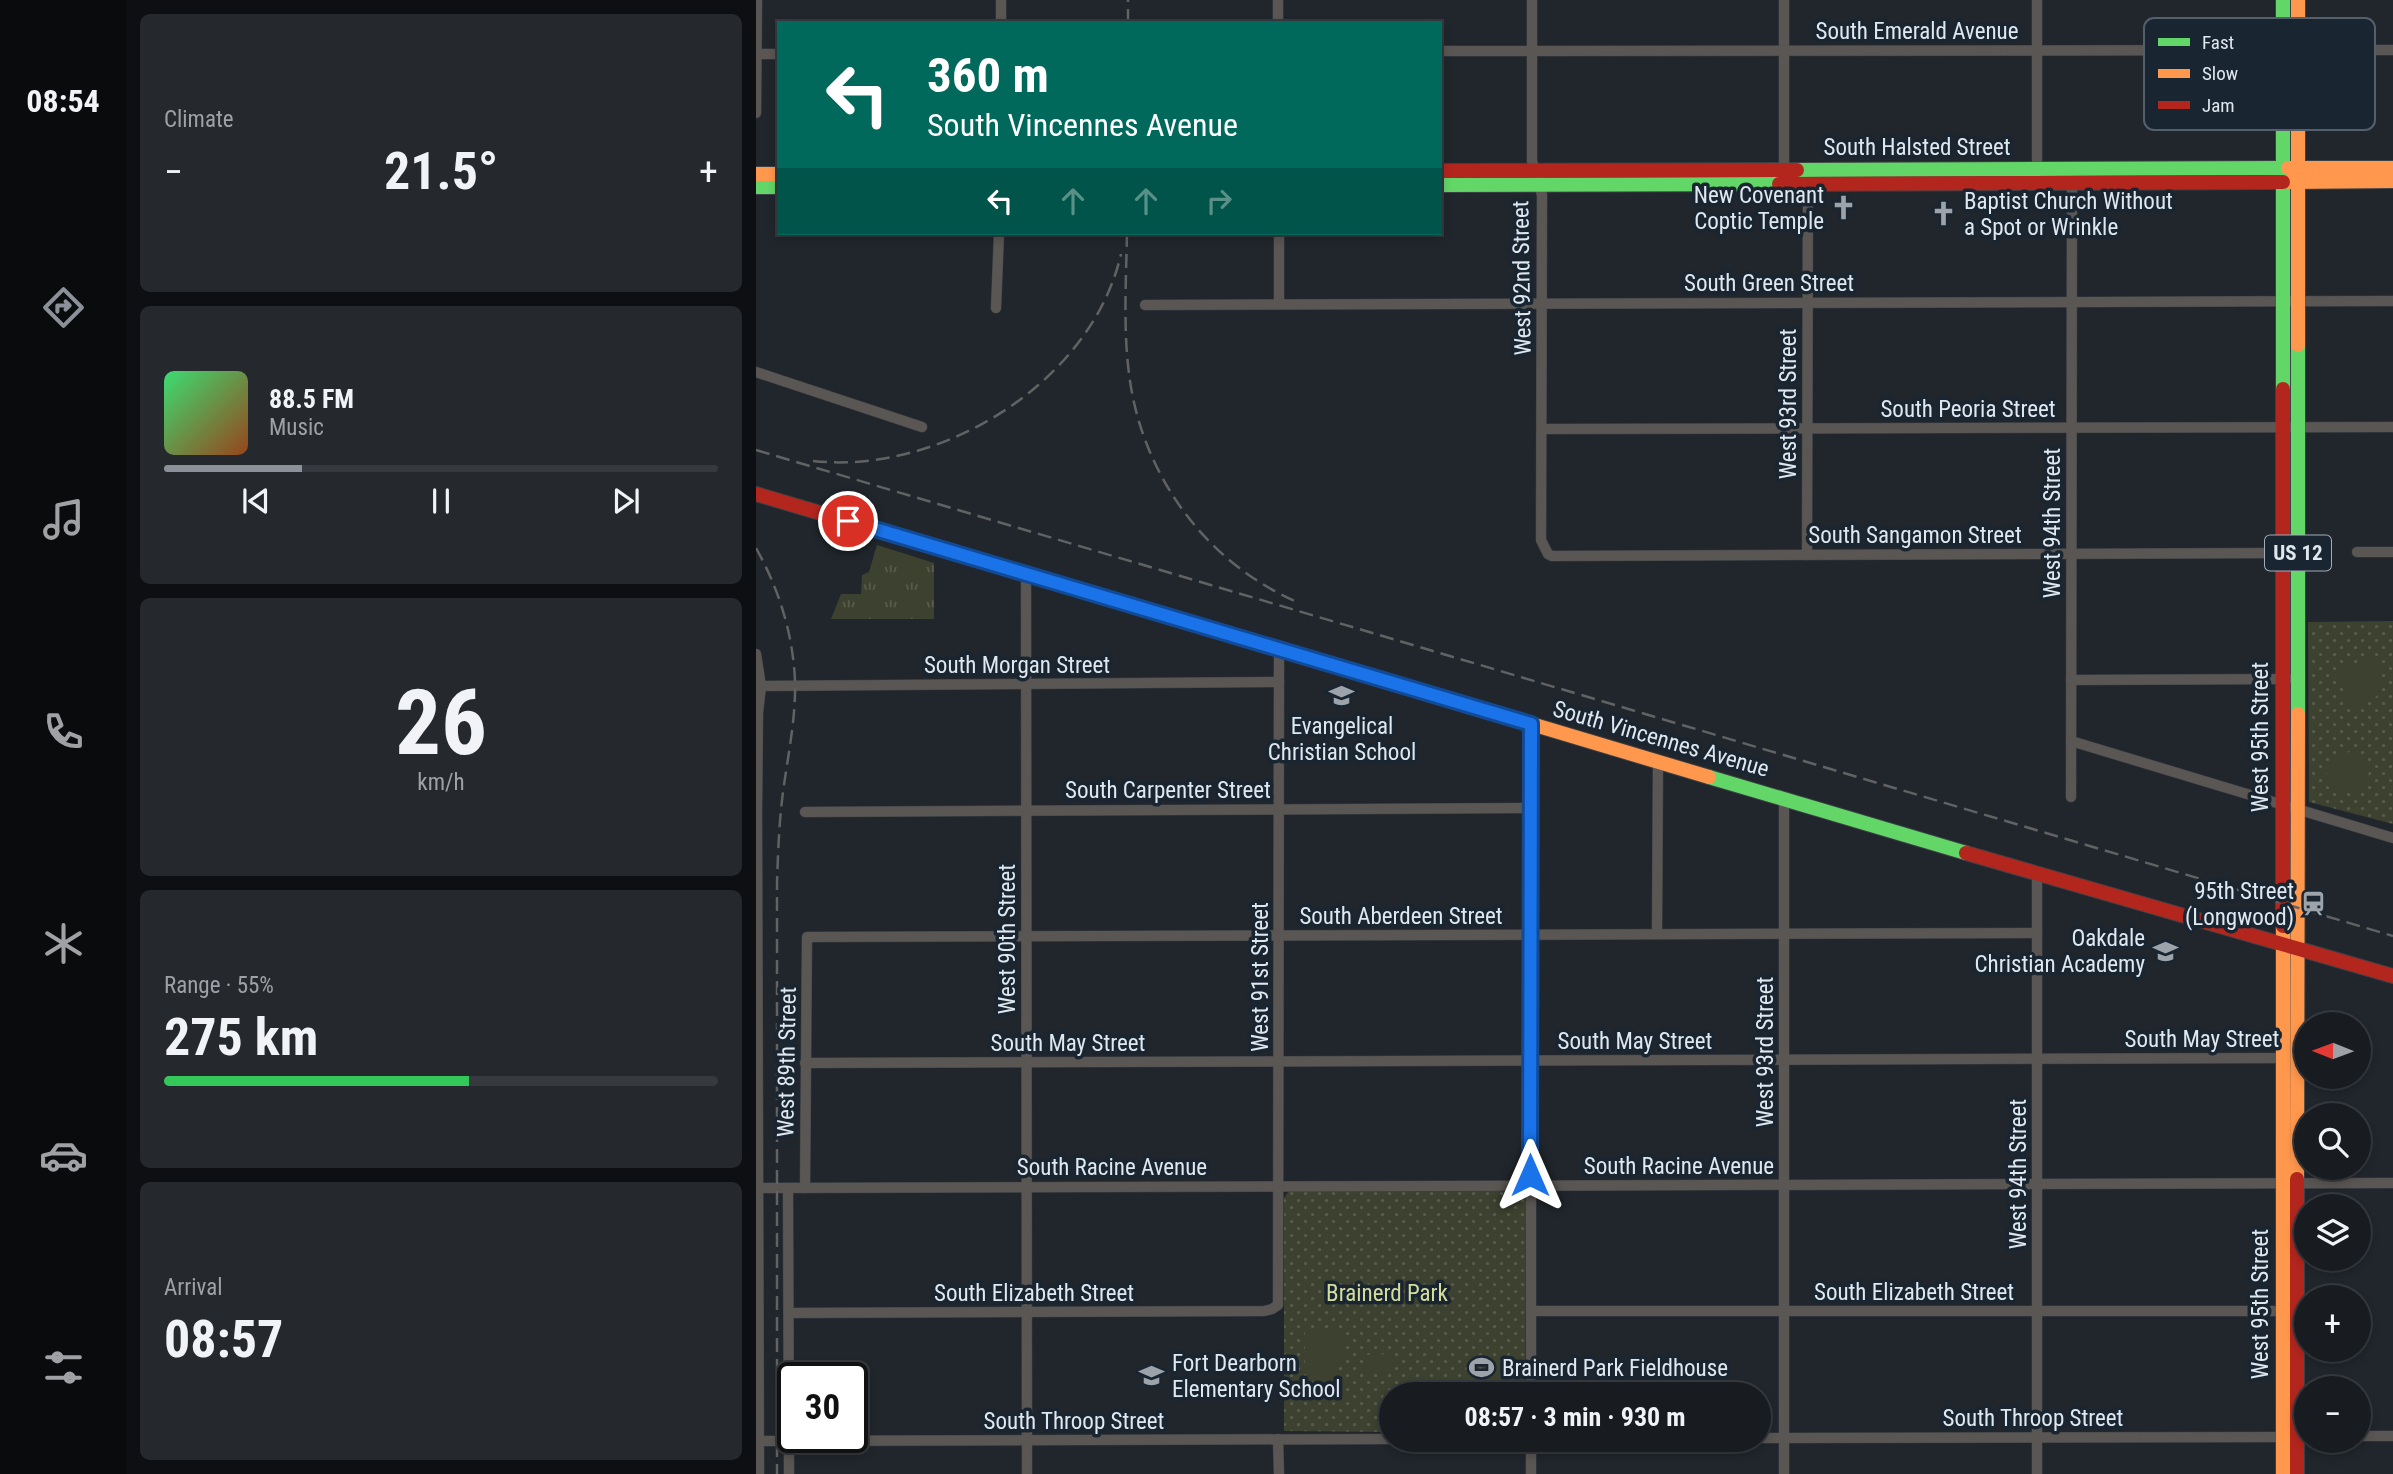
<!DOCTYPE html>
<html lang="en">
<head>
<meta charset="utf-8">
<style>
  body { margin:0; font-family:"Roboto Condensed",sans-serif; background:#25292e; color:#f1f3f6; height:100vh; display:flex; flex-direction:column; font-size:26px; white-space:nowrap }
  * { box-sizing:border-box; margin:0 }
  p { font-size:23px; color:#9fa1a5 }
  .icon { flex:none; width:38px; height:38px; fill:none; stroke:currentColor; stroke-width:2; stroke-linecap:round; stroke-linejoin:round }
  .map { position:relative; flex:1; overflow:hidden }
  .side { display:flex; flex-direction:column; gap:14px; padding:14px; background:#0d0f12; width:630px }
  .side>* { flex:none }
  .guide { position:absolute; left:21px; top:21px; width:665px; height:214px; border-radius:0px; box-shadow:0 4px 10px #0003,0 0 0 2px #363a3f; background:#00695c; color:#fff; overflow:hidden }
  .needle { width:46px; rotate:271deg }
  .fabs { position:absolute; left:1538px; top:1012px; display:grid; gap:14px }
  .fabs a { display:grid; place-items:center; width:77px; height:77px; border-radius:50%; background:#181c21; box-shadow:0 4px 10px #0003,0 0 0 2px #363a3f; font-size:35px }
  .speed { position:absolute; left:21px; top:1362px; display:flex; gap:14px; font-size:35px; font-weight:700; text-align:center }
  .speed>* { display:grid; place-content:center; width:91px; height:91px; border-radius:50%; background:#181c21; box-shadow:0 4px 10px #0003,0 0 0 2px #363a3f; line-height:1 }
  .speed .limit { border:4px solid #111; border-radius:10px; background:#fff; color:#111 }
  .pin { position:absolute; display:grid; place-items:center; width:60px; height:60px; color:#fff; margin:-30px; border:4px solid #fff; border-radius:50%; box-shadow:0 2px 7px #0007 }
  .me { position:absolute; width:77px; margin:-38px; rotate:0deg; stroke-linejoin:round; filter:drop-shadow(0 0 5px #0008) }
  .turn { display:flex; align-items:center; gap:24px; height:147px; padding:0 35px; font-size:32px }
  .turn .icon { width:91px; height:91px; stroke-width:2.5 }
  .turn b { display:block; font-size:49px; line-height:60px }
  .lanes { display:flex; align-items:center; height:66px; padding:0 35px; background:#0003; justify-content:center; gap:35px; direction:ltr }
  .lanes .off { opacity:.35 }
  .big { font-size:52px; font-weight:700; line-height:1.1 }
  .side .widget { flex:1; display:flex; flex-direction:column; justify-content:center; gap:10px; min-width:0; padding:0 24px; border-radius:10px; background:#25292e }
  .side .dial { align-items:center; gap:0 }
  .dial b { font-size:91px; line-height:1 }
  .song { display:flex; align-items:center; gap:21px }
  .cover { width:84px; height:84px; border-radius:10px; background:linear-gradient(135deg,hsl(140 70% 55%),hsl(20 70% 35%)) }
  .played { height:7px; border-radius:4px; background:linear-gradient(90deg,#8c9099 25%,#363a3f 25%) }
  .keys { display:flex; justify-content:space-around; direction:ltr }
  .heat { display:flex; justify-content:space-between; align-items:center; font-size:38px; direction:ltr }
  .charge { height:10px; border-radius:5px; background:linear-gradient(90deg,#34c759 55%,#363a3f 0) }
  .trip { position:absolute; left:623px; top:1382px; width:392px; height:70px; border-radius:35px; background:#181c21; box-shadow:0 4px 10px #0003,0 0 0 2px #363a3f; font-weight:700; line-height:70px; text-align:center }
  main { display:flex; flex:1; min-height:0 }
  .dock { display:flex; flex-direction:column; width:126px; justify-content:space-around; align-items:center; background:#0a0b0d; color:#9fa1a5 }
  .dock .icon { width:49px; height:49px }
  .dock .selected { color:#8c9099 }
  .dock b { font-size:32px; color:#f1f3f6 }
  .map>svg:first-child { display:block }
</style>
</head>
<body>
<main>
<nav class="dock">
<b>08:54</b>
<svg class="icon selected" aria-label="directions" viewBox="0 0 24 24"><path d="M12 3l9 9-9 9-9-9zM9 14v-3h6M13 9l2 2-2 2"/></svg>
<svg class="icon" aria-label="music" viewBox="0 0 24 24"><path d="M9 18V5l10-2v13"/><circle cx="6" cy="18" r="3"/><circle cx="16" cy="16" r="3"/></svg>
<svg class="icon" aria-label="phone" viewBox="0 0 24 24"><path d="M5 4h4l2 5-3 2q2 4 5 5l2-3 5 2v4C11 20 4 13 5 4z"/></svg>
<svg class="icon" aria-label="climate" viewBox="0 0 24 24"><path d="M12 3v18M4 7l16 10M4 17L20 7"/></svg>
<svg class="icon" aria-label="car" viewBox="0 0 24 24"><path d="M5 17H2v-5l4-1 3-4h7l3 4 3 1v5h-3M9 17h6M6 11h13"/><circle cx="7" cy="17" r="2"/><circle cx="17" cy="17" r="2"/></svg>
<svg class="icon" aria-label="filters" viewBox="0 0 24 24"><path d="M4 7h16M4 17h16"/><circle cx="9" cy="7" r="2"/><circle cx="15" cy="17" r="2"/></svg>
</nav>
<section class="side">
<div class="widget"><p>Climate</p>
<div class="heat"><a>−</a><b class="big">21.5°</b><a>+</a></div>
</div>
<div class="widget">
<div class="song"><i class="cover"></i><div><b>88.5 FM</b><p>Music</p></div></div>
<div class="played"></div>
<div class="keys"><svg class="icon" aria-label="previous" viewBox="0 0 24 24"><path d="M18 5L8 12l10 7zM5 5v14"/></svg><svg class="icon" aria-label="pause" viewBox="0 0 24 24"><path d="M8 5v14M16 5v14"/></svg><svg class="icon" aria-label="next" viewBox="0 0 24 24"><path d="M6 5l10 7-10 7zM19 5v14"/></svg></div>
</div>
<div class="widget dial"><b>26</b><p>km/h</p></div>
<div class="widget"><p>Range · 55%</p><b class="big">275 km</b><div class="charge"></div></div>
<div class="widget"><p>Arrival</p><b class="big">08:57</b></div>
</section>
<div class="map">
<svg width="1637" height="1474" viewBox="0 0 1637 1474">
  <defs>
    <pattern id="grass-tufts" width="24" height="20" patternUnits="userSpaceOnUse" patternTransform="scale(1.75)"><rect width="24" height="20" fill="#3d412f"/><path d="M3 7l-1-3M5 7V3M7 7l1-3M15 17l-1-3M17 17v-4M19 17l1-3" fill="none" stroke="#595c4d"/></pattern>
    <pattern id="park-dots" width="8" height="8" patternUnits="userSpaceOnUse" patternTransform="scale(1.75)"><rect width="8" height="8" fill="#3d412f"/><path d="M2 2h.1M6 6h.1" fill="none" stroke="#595c4d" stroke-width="1.8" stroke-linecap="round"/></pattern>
  </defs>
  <rect width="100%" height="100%" fill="#20262c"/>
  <polygon fill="url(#grass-tufts)" points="121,545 178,563 178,619 75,619 85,594 105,594 106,575 113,572"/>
  <g fill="url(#park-dots)">
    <polygon points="1637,621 1637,824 1553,802 1552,622"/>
    <polygon points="533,1191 765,1191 770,1198 769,1395 635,1395 635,1432 528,1431 528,1198"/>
  </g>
  <g fill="#3d412f">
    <path d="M1616,659C1625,669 1630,681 1624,693L1615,701L1593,708L1583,676L1587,668Z"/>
    <path d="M1588,752L1604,753L1613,771L1610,785C1602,793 1580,797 1572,786C1564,775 1579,757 1588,752Z"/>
    <rect x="549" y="1330" width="38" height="36"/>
    <polygon points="638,1354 638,1373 608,1374 608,1355"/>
    <rect x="550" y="1367" width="29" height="14"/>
    <rect x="550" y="1385" width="29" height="13"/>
  </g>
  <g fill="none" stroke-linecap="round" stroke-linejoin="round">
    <defs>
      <g id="street">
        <polyline points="522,0 522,23"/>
        <polyline points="776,0 776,161 786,195 785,540 792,554 796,556 1527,553"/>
        <polyline points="1028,0 1028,174"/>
        <polyline points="245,23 245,0"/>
        <polyline points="684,51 1637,50"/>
        <polyline points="0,54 23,54"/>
        <polyline points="0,113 1,0"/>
        <polyline points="1279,174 1281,169 1281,0"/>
        <polyline points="1313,178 1316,182 1315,797"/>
        <polyline points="523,233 523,303"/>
        <polyline points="389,305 1637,301"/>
        <polyline points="240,308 243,233"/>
        <polyline points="0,372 166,427"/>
        <polyline points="786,429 1637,427"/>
        <polyline points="1601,552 1637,552"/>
        <polyline points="1051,555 1052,178"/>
        <polyline points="270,573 271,1474"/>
        <polyline points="0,654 5,686 2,713 1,812 3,1474"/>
        <polyline points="1315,680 1532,679"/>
        <polyline points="1,686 523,682"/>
        <polyline points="775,724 775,1395"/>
        <polyline points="1315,741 1637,838"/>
        <polyline points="1028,799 1028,1474"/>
        <polyline points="49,812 775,808"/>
        <polyline points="901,934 902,762"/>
        <polyline points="49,1063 1533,1058"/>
        <polyline points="0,1188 1637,1183"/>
        <polyline points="32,1188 33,1474"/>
        <polyline points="49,1188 51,937 1281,933"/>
        <polyline points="775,1311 1533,1311"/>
        <polyline points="33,1313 508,1311 516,1309 522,1305 523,650"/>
        <polyline points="1603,1436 1637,1436"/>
        <polyline points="1003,1438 1550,1437"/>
        <polyline points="522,1439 523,1474"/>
        <polyline points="775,1440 775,1474"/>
        <polyline points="0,1441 635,1439"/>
        <polyline points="1281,1474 1281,874"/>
      </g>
      <g id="fast">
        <polyline points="1527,0 1527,389"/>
        <polyline points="1041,170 1527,168"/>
        <polyline points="684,185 1023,184"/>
        <polyline points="0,187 23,187"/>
        <polyline points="1542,714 1542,345"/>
        <polyline points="953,777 1210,853"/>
      </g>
      <g id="slow">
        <polyline points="1532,168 1637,168"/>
        <polyline points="0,174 23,174"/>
        <polyline points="1533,182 1637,181"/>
        <polyline points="1542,345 1542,0"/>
        <polyline points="551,657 953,777"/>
        <polyline points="1527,926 1527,1474"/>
        <polyline points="1541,1179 1542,714"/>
      </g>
      <g id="jam">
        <polyline points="684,171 1041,170"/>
        <polyline points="1023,184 1527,182"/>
        <polyline points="1527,389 1527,926"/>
        <polyline points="0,494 551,657"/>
        <polyline points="1210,853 1637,976"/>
        <polyline points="1541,1474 1541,1179"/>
      </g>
    </defs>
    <use href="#street" stroke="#3c4146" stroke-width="11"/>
    <use href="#fast" stroke="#3c4146" stroke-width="16"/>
    <use href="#slow" stroke="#3c4146" stroke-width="16"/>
    <use href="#jam" stroke="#3c4146" stroke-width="16"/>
    <use href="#street" stroke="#595653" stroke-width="10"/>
    <use href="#fast" stroke="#63d668" stroke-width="14"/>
    <use href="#slow" stroke="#ff974d" stroke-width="14"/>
    <use href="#jam" stroke="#b3261e" stroke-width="14"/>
    <g stroke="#616262" stroke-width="2.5" stroke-dasharray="14 7" stroke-linecap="butt">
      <polyline points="372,23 372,0"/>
      <path d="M371,233C370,287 366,345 377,398C396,488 456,565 541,602"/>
      <polyline points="0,450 1637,936"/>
      <path d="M57,461C185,475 336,382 365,254"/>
      <path d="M0,548C23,589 37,634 39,681C40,718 32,755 27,792C23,823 22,853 21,883V1474"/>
    </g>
  </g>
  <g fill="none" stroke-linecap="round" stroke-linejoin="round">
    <defs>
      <polyline id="route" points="92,521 775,724 774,1175"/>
    </defs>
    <use href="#route" stroke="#114b97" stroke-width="18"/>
    <use href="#route" stroke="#1a73e8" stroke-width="12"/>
  </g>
  <defs>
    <symbol id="church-bare" viewBox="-9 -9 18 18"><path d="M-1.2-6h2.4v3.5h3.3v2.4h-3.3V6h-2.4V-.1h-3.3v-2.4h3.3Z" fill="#9ca3ab" stroke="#1a2532" stroke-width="2.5" paint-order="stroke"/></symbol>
    <symbol id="school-bare" viewBox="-9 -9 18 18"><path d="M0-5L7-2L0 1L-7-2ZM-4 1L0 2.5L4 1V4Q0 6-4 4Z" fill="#9ca3ab" stroke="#1a2532" stroke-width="2.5" paint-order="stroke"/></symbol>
    <symbol id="station-bare" viewBox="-9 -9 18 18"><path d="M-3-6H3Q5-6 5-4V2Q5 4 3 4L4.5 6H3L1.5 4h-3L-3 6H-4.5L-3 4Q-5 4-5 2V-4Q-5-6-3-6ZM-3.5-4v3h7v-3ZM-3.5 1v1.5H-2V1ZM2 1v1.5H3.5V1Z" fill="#9ca3ab" stroke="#1a2532" stroke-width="2.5" paint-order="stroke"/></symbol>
    <symbol id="stadium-bare" viewBox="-9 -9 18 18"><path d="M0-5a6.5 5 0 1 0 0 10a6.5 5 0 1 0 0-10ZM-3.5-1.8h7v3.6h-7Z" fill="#9ca3ab" stroke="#1a2532" stroke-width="2.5" paint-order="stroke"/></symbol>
  </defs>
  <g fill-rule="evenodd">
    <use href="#church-bare" x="1070" y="190" width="35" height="35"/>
    <use href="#church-bare" x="1170" y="196" width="35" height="35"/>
    <use href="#school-bare" x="568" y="678" width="35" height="35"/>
    <use href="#station-bare" x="1540" y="886" width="35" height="35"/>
    <use href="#school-bare" x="1392" y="934" width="35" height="35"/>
    <use href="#stadium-bare" x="708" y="1350" width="35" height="35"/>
    <use href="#school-bare" x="378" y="1358" width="35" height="35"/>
  </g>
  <g text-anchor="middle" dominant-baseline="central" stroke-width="7" stroke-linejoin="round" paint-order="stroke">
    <rect fill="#1a2532" stroke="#a4adb6" stroke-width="2" x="1509" y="535.5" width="66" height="35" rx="5"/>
    <g font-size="21" font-weight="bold" fill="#dfe7ef">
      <text x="1542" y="553">US 12</text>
    </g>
    <g font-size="23" fill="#dfe7ef" stroke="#1a2532">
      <text x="1161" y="31">South Emerald Avenue</text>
      <text x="1161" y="147">South Halsted Street</text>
      <text transform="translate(766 278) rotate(-91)">West 92nd Street</text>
      <text x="1013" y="283">South Green Street</text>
      <text transform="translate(1032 404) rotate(-90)">West 93rd Street</text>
      <text x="1212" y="409">South Peoria Street</text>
      <text transform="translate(1296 523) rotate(-90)">West 94th Street</text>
      <text x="1159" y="535">South Sangamon Street</text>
      <text x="261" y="665">South Morgan Street</text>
      <text transform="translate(1504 737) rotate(-90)">West 95th Street</text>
      <text transform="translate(905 739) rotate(16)">South Vincennes Avenue</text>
      <text x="412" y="790">South Carpenter Street</text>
      <text x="645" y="916">South Aberdeen Street</text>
      <text transform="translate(251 939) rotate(-90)">West 90th Street</text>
      <text transform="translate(504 977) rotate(-90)">West 91st Street</text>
      <text x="1446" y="1039">South May Street</text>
      <text x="879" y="1041">South May Street</text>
      <text x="312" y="1043">South May Street</text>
      <text transform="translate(1009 1052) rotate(-90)">West 93rd Street</text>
      <text transform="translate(31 1062) rotate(-89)">West 89th Street</text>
      <text x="923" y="1166">South Racine Avenue</text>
      <text x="356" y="1167">South Racine Avenue</text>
      <text transform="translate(1262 1174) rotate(-90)">West 94th Street</text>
      <text x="1158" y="1292">South Elizabeth Street</text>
      <text x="278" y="1293">South Elizabeth Street</text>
      <text transform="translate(1504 1304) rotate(-90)">West 95th Street</text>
      <text x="1277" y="1418">South Throop Street</text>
      <text x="318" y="1421">South Throop Street</text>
    </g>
    <g font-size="23" fill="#dfe7ef" stroke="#1a2532" text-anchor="end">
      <text x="1068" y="195">New Covenant<tspan x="1068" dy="26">Coptic Temple</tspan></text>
      <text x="1208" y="201" text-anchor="start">Baptist Church Without<tspan x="1208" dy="26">a Spot or Wrinkle</tspan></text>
      <text x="586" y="726" text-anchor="middle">Evangelical<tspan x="586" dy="26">Christian School</tspan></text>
      <text x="1538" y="891">95th Street<tspan x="1538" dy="26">(Longwood)</tspan></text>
      <text x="1389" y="938">Oakdale<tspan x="1389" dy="26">Christian Academy</tspan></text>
      <text x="416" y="1363" text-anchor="start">Fort Dearborn<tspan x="416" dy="26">Elementary School</tspan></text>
      <text x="746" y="1368" text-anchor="start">Brainerd Park Fieldhouse</text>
    </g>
    <g font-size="23" fill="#d4dd9b" stroke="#1a2532">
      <text x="631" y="1293">Brainerd Park</text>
    </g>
  </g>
  <rect x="1388" y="18" width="231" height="112" rx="10" fill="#1a2532" stroke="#555f6b" stroke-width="2"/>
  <rect x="1402" y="38" width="32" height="8" fill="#63d668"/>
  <rect x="1402" y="69" width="32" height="9" fill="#ff974d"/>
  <rect x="1402" y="101" width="32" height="8" fill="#b3261e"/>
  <g font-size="19" fill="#dfe7ef">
    <text x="1446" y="49">Fast</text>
    <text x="1446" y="80">Slow</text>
    <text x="1446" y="112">Jam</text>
  </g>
</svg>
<div class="fabs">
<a><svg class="needle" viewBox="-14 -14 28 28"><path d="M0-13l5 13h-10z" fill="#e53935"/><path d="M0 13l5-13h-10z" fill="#9fa1a5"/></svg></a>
<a><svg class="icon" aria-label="search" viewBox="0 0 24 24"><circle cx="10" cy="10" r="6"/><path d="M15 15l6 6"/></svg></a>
<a><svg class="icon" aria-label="layers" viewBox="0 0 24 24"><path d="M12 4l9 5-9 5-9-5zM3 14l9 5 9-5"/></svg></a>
<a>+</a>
<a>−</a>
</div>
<div class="speed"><div class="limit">30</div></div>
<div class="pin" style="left:92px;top:521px;background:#d93025"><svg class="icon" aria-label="arrive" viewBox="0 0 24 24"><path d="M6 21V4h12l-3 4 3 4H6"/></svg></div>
<svg class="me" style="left:774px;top:1175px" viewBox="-20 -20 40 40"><path d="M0-17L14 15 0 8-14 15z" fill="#1a73e8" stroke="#fff" stroke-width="4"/></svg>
<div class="trip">08:57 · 3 min · 930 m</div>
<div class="guide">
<div class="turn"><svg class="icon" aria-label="left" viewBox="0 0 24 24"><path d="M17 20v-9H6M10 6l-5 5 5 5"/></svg><div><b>360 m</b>South Vincennes Avenue</div></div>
<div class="lanes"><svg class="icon" aria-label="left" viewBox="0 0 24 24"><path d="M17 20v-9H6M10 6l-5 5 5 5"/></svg><svg class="icon off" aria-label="ahead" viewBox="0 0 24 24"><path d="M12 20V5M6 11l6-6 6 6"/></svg><svg class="icon off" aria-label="ahead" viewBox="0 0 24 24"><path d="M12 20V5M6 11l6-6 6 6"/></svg><svg class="icon off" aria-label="right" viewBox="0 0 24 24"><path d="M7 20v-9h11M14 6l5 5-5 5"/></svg></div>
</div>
</div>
</main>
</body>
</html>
